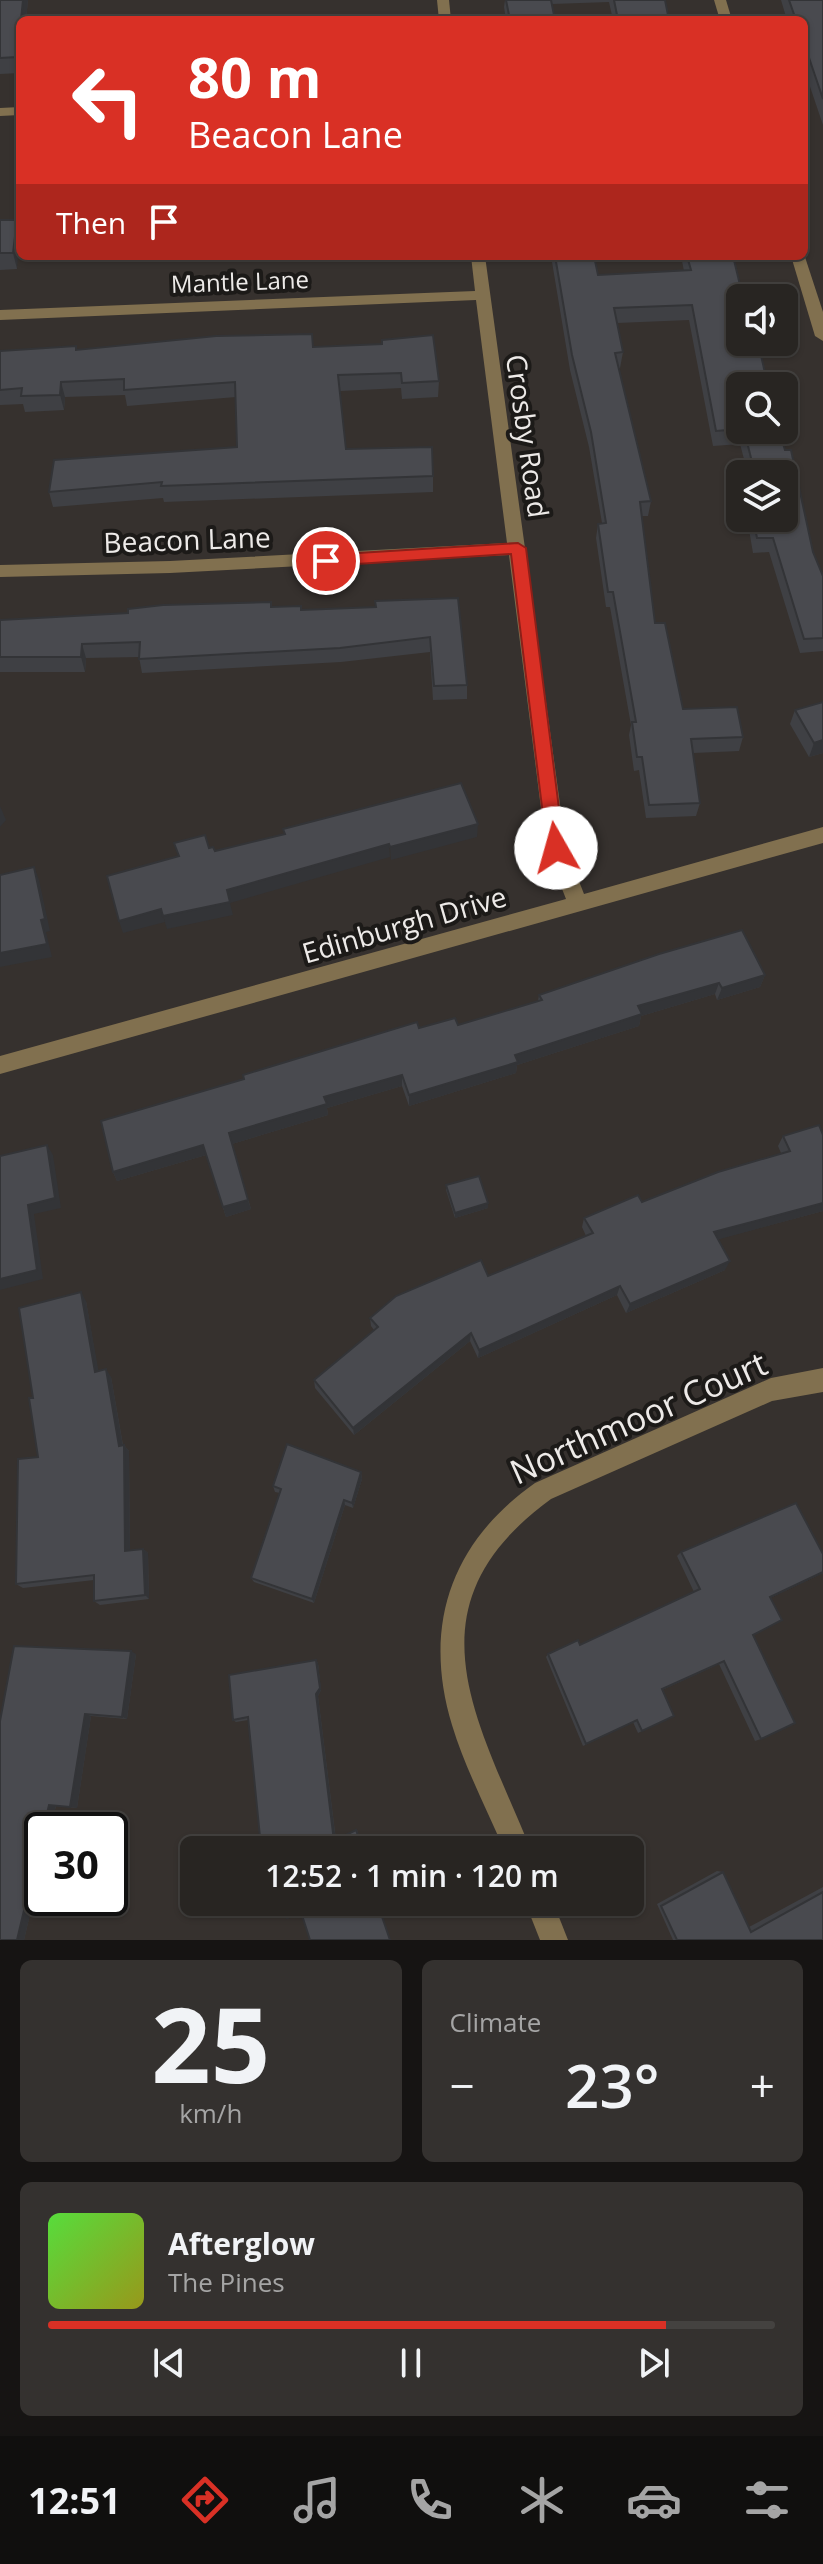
<!DOCTYPE html>
<html lang="en">
<head>
<meta charset="utf-8">
<style>
  body { margin:0; font-family:"Open Sans",sans-serif; background:#34312f; color:#f1f3f6; height:100vh; display:flex; flex-direction:column; font-size:30px; white-space:nowrap }
  * { box-sizing:border-box; margin:0 }
  p { font-size:26px; color:#a5a5a5 }
  .icon { flex:none; width:44px; height:44px; fill:none; stroke:currentColor; stroke-width:2; stroke-linecap:round; stroke-linejoin:round }
  .map { position:relative; height:1940px; overflow:hidden }
  .side { display:flex; flex-direction:column; gap:20px; padding:20px; background:#161413; flex:1 }
  .side>* { flex:none }
  .hud { position:absolute; left:16px; top:16px; width:792px; height:244px; border-radius:12px; box-shadow:0 2px 6px #0004,0 0 0 2px #444240; background:#d93025; color:#fff; overflow:hidden }
  .tools { position:absolute; left:726px; top:284px; display:grid; gap:16px }
  .tools a { display:grid; place-items:center; width:72px; height:72px; border-radius:12px; background:#282522; box-shadow:0 2px 6px #0004,0 0 0 2px #444240; font-size:40px }
  .speed { position:absolute; left:24px; top:1812px; display:flex; gap:16px; font-size:40px; font-weight:700; text-align:center }
  .speed>* { display:grid; place-content:center; width:104px; height:104px; border-radius:50%; background:#282522; box-shadow:0 2px 6px #0004,0 0 0 2px #444240; line-height:1 }
  .speed .limit { border:4px solid #111; border-radius:12px; background:#fff; color:#111 }
  .pin { position:absolute; display:grid; place-items:center; width:68px; height:68px; color:#fff; margin:-34px; border:4px solid #fff; border-radius:50%; box-shadow:0 2px 8px #0007 }
  .me { position:absolute; width:88px; margin:-44px; rotate:353deg; stroke-linejoin:round; filter:drop-shadow(0 0 6px #0008) }
  .turn { display:flex; align-items:center; gap:28px; height:168px; padding:0 40px; font-size:36px }
  .turn .icon { width:104px; height:104px; stroke-width:2.5 }
  .turn b { display:block; font-size:56px; line-height:68px }
  .then { display:flex; align-items:center; height:76px; padding:0 40px; background:#0003; gap:16px; font-size:30px }
  .big { font-size:60px; font-weight:600; line-height:1.1 }
  .side .widget { flex:1; display:flex; flex-direction:column; justify-content:center; gap:12px; min-width:0; padding:0 28px; border-radius:12px; background:#34312f }
  .side .dial { align-items:center; gap:0 }
  .dial b { font-size:104px; line-height:1 }
  .song { display:flex; align-items:center; gap:24px }
  .cover { width:96px; height:96px; border-radius:12px; background:linear-gradient(135deg,hsl(110 70% 55%),hsl(60 70% 35%)) }
  .played { height:8px; border-radius:4px; background:linear-gradient(90deg,#d93025 85%,#444240 85%) }
  .keys { display:flex; justify-content:space-around; direction:ltr }
  .heat { display:flex; justify-content:space-between; align-items:center; font-size:44px; direction:ltr }
  .side .tiles { flex:1; display:grid; gap:20px; grid-template-columns:1fr 1fr }
  .widget:last-child { grid-column:span 2 }
  .trip { position:absolute; left:180px; top:1836px; width:464px; height:80px; border-radius:12px; background:#282522; box-shadow:0 2px 6px #0004,0 0 0 2px #444240; font-weight:600; line-height:80px; text-align:center }
  .dock { display:flex; height:128px; justify-content:space-around; align-items:center; background:#100f0e; color:#a5a5a5 }
  .dock .icon { width:56px; height:56px }
  .dock .selected { color:#d93025 }
  .dock b { font-size:36px; color:#f1f3f6 }
  .map>svg:first-child { display:block }
</style>
</head>
<body>
<div class="map">
<svg width="823" height="1940" viewBox="0 0 823 1940">
  <rect width="100%" height="100%" fill="#36312e"/>
  <g fill="none" stroke-linecap="round" stroke-linejoin="round">
    <g fill="#81704f" fill-rule="evenodd">
      <polygon points="437,0 449,0 451,20 439,20"/>
      <polygon points="714,0 726,0 732,20 720,20"/>
      <polygon points="20,107 20,115 0,116 0,108"/>
      <polygon points="804,254 823,312 823,341 815,336 791,256"/>
      <polygon points="471,256 485,256 566,848 584,894 823,827 823,843 0,1074 0,1056 566,899 546,848 509,555 170,573 0,577 0,565 170,561 507,543 476,300 0,320 0,310 475,291"/>
      <path d="M823,1368V1392L772,1401L551,1499C404,1606 477,1718 531,1850H504C487,1809 465,1768 452,1725C422,1626 451,1542 535,1483L771,1378Z"/>
      <polygon points="525,1902 553,1902 568,1940 540,1940"/>
    </g>
  </g>
  <g fill="#3f4044">
    <polygon points="0,0 28,0 26,20 20,20 20,73 0,74"/>
    <polygon points="505,0 665,0 669,20 613,20 609,2 552,4 555,20 506,20 504,7"/>
    <polygon points="781,0 823,0 823,125 804,69 804,20 787,20"/>
    <polygon points="0,220 17,220 17,269 0,270"/>
    <polygon points="181,256 223,256 181,260"/>
    <polygon points="551,256 594,256 598,275 684,271 681,256 733,256 740,386 740,430 779,430 813,552 823,576 823,651 800,653 769,552 753,553 747,518 784,518 784,474 748,474 740,444 713,446 689,320 617,323 623,352 620,368 619,368 651,501 648,516 642,516 655,623 683,709 743,737 739,751 693,753 700,803 696,816 646,818 639,770 634,771 629,735 631,725 610,607 606,607 596,538 598,524 602,523 589,447 570,370"/>
    <polygon points="313,347 439,381 438,397 402,399 401,388 340,391 346,449 433,476 433,492 164,502 163,498 53,507 49,492 237,447 236,397 127,406 125,395 65,397 64,410 25,412 23,404 0,405 0,351"/>
    <polygon points="458,598 467,685 467,699 433,700 430,652 341,662 142,673 139,657 86,658 85,672 0,672 0,620 271,607 302,610 375,607"/>
    <polygon points="795,710 823,753 809,757 790,724"/>
    <polygon points="765,975 760,987 717,1000 715,994 641,1016 639,1026 517,1065 516,1073 409,1106 402,1086 327,1108 328,1115 232,1144 251,1209 226,1217 206,1155 117,1181 113,1172 419,1028 458,1025 538,1001 539,995"/>
    <polygon points="823,1135 823,1211 718,1239 725,1270 626,1313 617,1295 478,1358 470,1341 354,1435 315,1388 314,1380 374,1330 371,1326 370,1318 488,1276 586,1236 582,1227 584,1218 642,1202 781,1153 778,1146 783,1136"/>
    <polygon points="446,1185 488,1203 488,1208 455,1218 446,1190"/>
    <polygon points="86,1301 98,1371 111,1377 123,1445 124,1445 129,1451 130,1551 143,1549 148,1553 149,1599 100,1605 94,1601 94,1580 23,1588 16,1584 38,1457 33,1398"/>
    <polygon points="361,1472 362,1479 353,1508 345,1505 314,1603 254,1582 251,1578 280,1493 275,1492 273,1486"/>
    <polygon points="681,1552 823,1554 823,1573 770,1598 753,1635 761,1739 755,1741 719,1664 662,1690 674,1716 638,1733 633,1722 583,1746 546,1657 548,1654 580,1645 694,1592 677,1556"/>
    <polygon points="136,1654 127,1719 91,1716 77,1808 56,1806 50,1830 42,1830 42,1863 24,1940 0,1721"/>
    <polygon points="316,1660 318,1663 321,1690 318,1696 336,1840 357,1830 364,1850 265,1850 248,1720 236,1722 233,1720"/>
    <polygon points="717,1871 723,1872 749,1927 823,1887 823,1940 673,1940 657,1904"/>
  </g>
  <g fill="#333437">
    <polygon points="23,0 28,0 26,20 21,20"/>
    <polygon points="20,30 20,71 17,57"/>
    <polygon points="17,220 20,234 17,269 13,253"/>
    <polygon points="61,382 65,397 64,410 60,395"/>
    <polygon points="82,644 86,658 85,672 81,657"/>
    <polygon points="823,740 823,753 809,757 814,743"/>
    <polygon points="0,806 6,820 0,827"/>
    <polygon points="478,824 477,837 391,860 390,847"/>
    <polygon points="389,844 390,857 230,903 233,915 167,929 163,916 227,890"/>
    <polygon points="34,867 39,880 50,931 46,932 52,957 0,967 0,953 41,920"/>
    <polygon points="161,909 165,922 123,933 119,921"/>
    <polygon points="765,975 760,987 717,1000 722,988"/>
    <polygon points="719,983 715,994 641,1016 639,1026 517,1065 516,1073 409,1106 409,1095 638,1006"/>
    <polygon points="402,1075 402,1086 327,1108 328,1115 232,1144 229,1133 324,1097"/>
    <polygon points="47,1145 53,1155 61,1208 34,1214 43,1279 0,1290 0,1279 28,1205"/>
    <polygon points="203,1145 206,1155 117,1181 113,1172"/>
    <polygon points="248,1200 251,1209 226,1217 223,1207"/>
    <polygon points="488,1203 488,1208 455,1218 455,1213"/>
    <polygon points="823,1203 823,1211 709,1242 714,1232"/>
    <polygon points="730,1261 725,1270 626,1313 630,1304"/>
    <polygon points="620,1286 617,1295 478,1358 479,1350"/>
    <polygon points="81,1292 86,1301 100,1379 95,1372"/>
    <polygon points="471,1333 470,1341 354,1435 353,1428"/>
    <polygon points="106,1369 111,1377 124,1452 119,1446"/>
    <polygon points="124,1445 129,1451 130,1556 125,1551"/>
    <polygon points="361,1472 362,1479 353,1508 352,1503"/>
    <polygon points="344,1500 345,1505 314,1603 312,1599"/>
    <polygon points="143,1549 148,1553 149,1599 145,1595"/>
    <polygon points="823,1572 823,1573 764,1601 770,1597"/>
    <polygon points="131,1651 136,1654 127,1719 122,1717"/>
    <polygon points="316,1660 318,1663 321,1690 318,1696 336,1841 334,1841 316,1694"/>
    <polygon points="85,1714 91,1716 77,1808 70,1807"/>
    <polygon points="49,1805 56,1805 50,1830 43,1830"/>
    <polygon points="42,1834 42,1863 24,1940 17,1940"/>
  </g>
  <g fill="#494a4f" stroke="#333437" stroke-width="2">
    <polygon points="0,0 23,0 21,20 20,20 17,57 0,58"/>
    <polygon points="506,0 551,0 555,20 510,20"/>
    <polygon points="614,0 665,0 669,20 618,20"/>
    <polygon points="789,0 823,0 823,99 804,43 804,20 796,20"/>
    <polygon points="0,220 17,220 13,253 0,253"/>
    <polygon points="555,256 594,256 598,275 691,270 687,256 733,256 741,289 744,289 747,298 740,298 740,342 758,342 768,386 740,386 740,429 716,431 692,305 614,308 623,352 615,353 651,501 640,502 655,623 665,623 683,709 737,707 743,737 691,739 700,803 649,805 642,757 637,757 632,722 636,722 613,592 608,592 598,524 606,523 591,432 572,355"/>
    <polygon points="312,334 313,347 382,344 382,340 433,335 439,381 402,383 401,373 338,375 346,449 432,447 433,476 161,486 162,482 49,492 54,460 237,447 235,382 124,390 124,379 61,382 60,395 21,396 22,388 0,390 0,351 76,346 76,350 216,336"/>
    <polygon points="744,430 779,430 785,450 791,450 813,552 823,576 823,638 804,639 773,538 757,538 753,518 784,518 784,474 755,474"/>
    <polygon points="458,598 467,685 434,686 430,637 340,648 139,659 140,642 82,644 81,657 0,657 0,620 128,613 128,609 163,605 271,602 271,607 301,606 301,610 376,607 375,601"/>
    <polygon points="823,702 823,740 814,743 795,710"/>
    <polygon points="461,783 478,824 390,847 389,844 227,890 230,902 163,916 161,909 119,921 107,876 179,856 174,843 205,835 209,848 213,847 215,851 285,834 283,829"/>
    <polygon points="34,867 45,919 41,920 47,944 0,953 0,875"/>
    <polygon points="742,930 765,975 722,988 719,983 638,1006 642,1014 515,1055 518,1062 409,1095 402,1075 324,1097 327,1104 229,1133 248,1200 223,1207 203,1145 113,1172 101,1121 244,1079 243,1075 417,1022 419,1028 455,1018 458,1025 542,1000 539,995 659,954"/>
    <polygon points="819,1125 823,1135 823,1203 714,1232 730,1261 630,1304 620,1286 479,1350 471,1333 353,1428 314,1380 378,1327 370,1318 396,1296 481,1260 488,1276 593,1233 584,1218 638,1195 642,1202 718,1172 790,1151 783,1136"/>
    <polygon points="47,1145 55,1198 28,1205 37,1270 0,1279 0,1156"/>
    <polygon points="479,1176 488,1203 455,1213 446,1185"/>
    <polygon points="81,1292 95,1372 106,1369 119,1446 124,1445 125,1551 143,1549 145,1595 94,1601 94,1575 16,1584 18,1459 38,1457 29,1398 33,1398 19,1308"/>
    <polygon points="287,1444 361,1472 352,1503 344,1500 312,1599 251,1578 281,1489 273,1486"/>
    <polygon points="796,1503 823,1554 823,1572 770,1597 782,1620 753,1635 795,1723 761,1739 724,1661 662,1689 674,1716 642,1731 637,1720 586,1744 548,1654 578,1640 580,1645 700,1589 681,1552"/>
    <polygon points="14,1646 131,1651 122,1717 85,1714 70,1807 49,1805 17,1940 0,1940 0,1721"/>
    <polygon points="316,1660 320,1688 316,1694 334,1841 356,1830 363,1850 265,1850 260,1837 248,1717 233,1720 229,1675"/>
    <polygon points="723,1872 751,1932 823,1892 823,1940 677,1940 661,1906"/>
    <polygon points="282,1902 377,1902 390,1940 310,1940 301,1912 287,1918"/>
  </g>
  <polygon fill="#d93025" stroke="#8d1f18" stroke-width="2" points="518,543 526,548 564,848 556,855 547,848 511,554 326,566 319,561 326,555"/>
  <g text-anchor="middle" dominant-baseline="central" stroke-width="8" stroke-linejoin="round" paint-order="stroke">
    <g font-size="24" fill="#edeae8" stroke="#1c1a18">
      <text transform="translate(240 281) rotate(-2)">Mantle Lane</text>
    </g>
    <g font-size="28" fill="#edeae8" stroke="#1c1a18">
      <text transform="translate(528 436) rotate(82)">Crosby Road</text>
      <text transform="translate(187 539) rotate(-2)">Beacon Lane</text>
      <text transform="translate(404 924) rotate(-16)">Edinburgh Drive</text>
    </g>
    <g font-size="34" fill="#edeae8" stroke="#1c1a18">
      <text transform="translate(638 1417) rotate(-24)">Northmoor Court</text>
    </g>
  </g>
</svg>
<div class="tools">
<a><svg class="icon" aria-label="sound" viewBox="0 0 24 24"><path d="M4 9h4l5-4v14l-5-4H4zM17 9q2 3 0 6"/></svg></a>
<a><svg class="icon" aria-label="search" viewBox="0 0 24 24"><circle cx="10" cy="10" r="6"/><path d="M15 15l6 6"/></svg></a>
<a><svg class="icon" aria-label="layers" viewBox="0 0 24 24"><path d="M12 4l9 5-9 5-9-5zM3 14l9 5 9-5"/></svg></a>
</div>
<div class="speed"><div class="limit">30</div></div>
<div class="pin" style="left:326px;top:561px;background:#d93025"><svg class="icon" aria-label="arrive" viewBox="0 0 24 24"><path d="M6 21V4h12l-3 4 3 4H6"/></svg></div>
<svg class="me" style="left:556px;top:848px" viewBox="-20 -20 40 40"><circle r="19" fill="#fff"/><path d="M0-13L10 11 0 6-10 11z" fill="#d93025"/></svg>
<div class="trip">12:52 · 1 min · 120 m</div>
<div class="hud">
<div class="turn"><svg class="icon" aria-label="left" viewBox="0 0 24 24"><path d="M17 20v-9H6M10 6l-5 5 5 5"/></svg><div><b>80 m</b>Beacon Lane</div></div>
<div class="then">Then<svg class="icon" aria-label="arrive" viewBox="0 0 24 24"><path d="M6 21V4h12l-3 4 3 4H6"/></svg></div>
</div>
</div>
<section class="side">
<div class="tiles">
<div class="widget dial"><b>25</b><p>km/h</p></div>
<div class="widget"><p>Climate</p>
<div class="heat"><a>−</a><b class="big">23°</b><a>+</a></div>
</div>
<div class="widget">
<div class="song"><i class="cover"></i><div><b>Afterglow</b><p>The Pines</p></div></div>
<div class="played"></div>
<div class="keys"><svg class="icon" aria-label="previous" viewBox="0 0 24 24"><path d="M18 5L8 12l10 7zM5 5v14"/></svg><svg class="icon" aria-label="pause" viewBox="0 0 24 24"><path d="M8 5v14M16 5v14"/></svg><svg class="icon" aria-label="next" viewBox="0 0 24 24"><path d="M6 5l10 7-10 7zM19 5v14"/></svg></div>
</div>
</div>
</section>
<nav class="dock">
<b>12:51</b>
<svg class="icon selected" aria-label="directions" viewBox="0 0 24 24"><path d="M12 3l9 9-9 9-9-9zM9 14v-3h6M13 9l2 2-2 2"/></svg>
<svg class="icon" aria-label="music" viewBox="0 0 24 24"><path d="M9 18V5l10-2v13"/><circle cx="6" cy="18" r="3"/><circle cx="16" cy="16" r="3"/></svg>
<svg class="icon" aria-label="phone" viewBox="0 0 24 24"><path d="M5 4h4l2 5-3 2q2 4 5 5l2-3 5 2v4C11 20 4 13 5 4z"/></svg>
<svg class="icon" aria-label="climate" viewBox="0 0 24 24"><path d="M12 3v18M4 7l16 10M4 17L20 7"/></svg>
<svg class="icon" aria-label="car" viewBox="0 0 24 24"><path d="M5 17H2v-5l4-1 3-4h7l3 4 3 1v5h-3M9 17h6M6 11h13"/><circle cx="7" cy="17" r="2"/><circle cx="17" cy="17" r="2"/></svg>
<svg class="icon" aria-label="filters" viewBox="0 0 24 24"><path d="M4 7h16M4 17h16"/><circle cx="9" cy="7" r="2"/><circle cx="15" cy="17" r="2"/></svg>
</nav>
</body>
</html>
